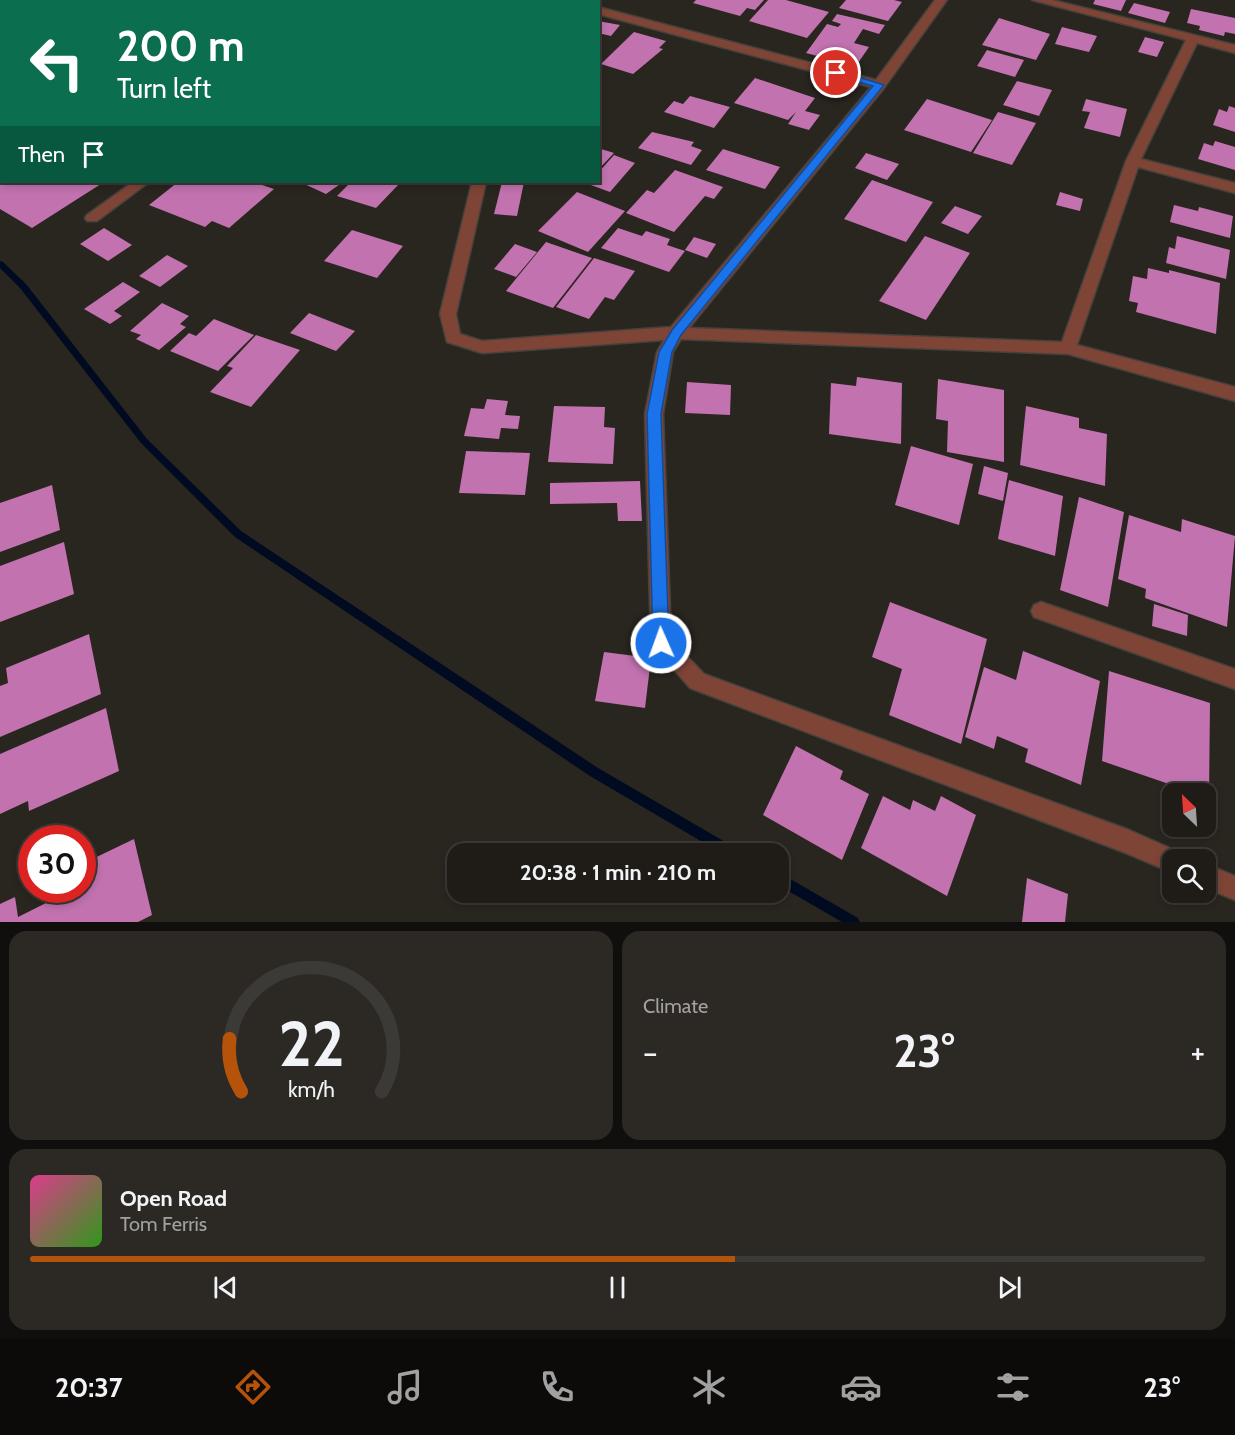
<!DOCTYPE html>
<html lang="en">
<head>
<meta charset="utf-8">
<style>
  body { margin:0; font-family:Cabin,sans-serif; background:#2c2924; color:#f1f3f6; height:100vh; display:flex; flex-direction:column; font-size:22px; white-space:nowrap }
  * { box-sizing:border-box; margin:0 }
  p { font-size:20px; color:#a1a1a1 }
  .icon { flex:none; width:33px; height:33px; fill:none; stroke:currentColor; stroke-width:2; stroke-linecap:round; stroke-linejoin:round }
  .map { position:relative; height:922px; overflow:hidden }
  .sheet { display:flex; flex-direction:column; gap:9px; padding:9px; background:#110f0d; flex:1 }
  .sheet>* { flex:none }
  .guide { position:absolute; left:0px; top:0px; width:600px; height:183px; box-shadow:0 3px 9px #0003,0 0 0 2px #3c3a36; background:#0b6e4f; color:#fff; overflow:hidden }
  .needle { width:39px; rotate:335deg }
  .controls { position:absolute; left:1162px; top:783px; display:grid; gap:12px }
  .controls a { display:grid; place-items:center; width:54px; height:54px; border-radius:12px; background:#1f1c17; box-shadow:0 3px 9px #0003,0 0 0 2px #3c3a36; font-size:30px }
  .speed { position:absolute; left:18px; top:825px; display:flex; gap:12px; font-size:30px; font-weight:700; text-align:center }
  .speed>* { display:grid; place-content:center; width:78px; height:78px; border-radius:50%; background:#1f1c17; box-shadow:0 3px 9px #0003,0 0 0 2px #3c3a36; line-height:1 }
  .speed .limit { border:9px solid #d22; background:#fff; color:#111 }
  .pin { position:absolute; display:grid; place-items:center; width:51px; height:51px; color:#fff; margin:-26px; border:3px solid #fff; border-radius:50%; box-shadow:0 2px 6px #0007 }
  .me { position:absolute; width:66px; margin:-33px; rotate:358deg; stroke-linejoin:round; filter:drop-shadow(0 0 4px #0008) }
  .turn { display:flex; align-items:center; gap:21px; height:126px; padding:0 18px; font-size:27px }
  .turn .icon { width:78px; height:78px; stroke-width:2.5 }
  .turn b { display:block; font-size:42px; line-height:51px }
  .then { display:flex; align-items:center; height:57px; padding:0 18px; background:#0003; gap:12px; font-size:22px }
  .big { font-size:45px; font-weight:800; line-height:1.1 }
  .sheet .tile { flex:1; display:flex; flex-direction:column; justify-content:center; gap:9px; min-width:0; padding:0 21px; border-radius:18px; background:#2c2924 }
  .sheet .dial { align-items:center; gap:0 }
  .dial svg { height:156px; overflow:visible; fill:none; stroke:#3c3a36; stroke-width:7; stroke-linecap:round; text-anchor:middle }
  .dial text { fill:#f1f3f6; stroke:none }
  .song { display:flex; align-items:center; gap:18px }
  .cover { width:72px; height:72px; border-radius:9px; background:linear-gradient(135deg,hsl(330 70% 55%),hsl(110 70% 35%)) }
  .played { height:6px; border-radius:3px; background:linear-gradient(90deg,#b45309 60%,#3c3a36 60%) }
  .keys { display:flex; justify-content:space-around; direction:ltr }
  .heat { display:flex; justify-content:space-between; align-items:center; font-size:33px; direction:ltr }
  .sheet .tiles { flex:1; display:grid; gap:9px; grid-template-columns:1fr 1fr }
  .tile:last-child { grid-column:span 2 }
  .trip { position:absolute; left:447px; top:843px; width:342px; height:60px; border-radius:18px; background:#1f1c17; box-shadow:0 3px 9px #0003,0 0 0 2px #3c3a36; font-weight:800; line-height:60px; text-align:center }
  .menu { display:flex; height:96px; justify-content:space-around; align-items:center; background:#0c0b09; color:#a1a1a1 }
  .menu .icon { width:42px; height:42px }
  .menu .on { color:#b45309 }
  .menu b { font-size:27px; color:#f1f3f6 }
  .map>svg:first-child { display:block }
</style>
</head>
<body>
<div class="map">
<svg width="1235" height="922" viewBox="0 0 1235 922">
  <rect width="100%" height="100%" fill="#29251f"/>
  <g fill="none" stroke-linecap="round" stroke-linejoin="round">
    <g fill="#000b21" fill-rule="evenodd">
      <polygon points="0,261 3,262 26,284 147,439 241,531 598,768 739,850 741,854 723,854 590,776 235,537 141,443 20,288 0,268"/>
      <polygon points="778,872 858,918 860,922 842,922 778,885"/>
    </g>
  </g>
  <g fill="#c172af">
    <polygon points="696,0 764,0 755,10 747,8 740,16 693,3"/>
    <polygon points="768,0 786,0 829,12 807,38 749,21"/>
    <polygon points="846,0 894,0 902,2 888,21 839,8"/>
    <polygon points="1095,0 1126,0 1121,11 1093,4"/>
    <polygon points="1134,3 1170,12 1165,23 1128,13"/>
    <polygon points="1191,9 1235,18 1235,34 1225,32 1224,36 1199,30 1200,26 1187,23"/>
    <polygon points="837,14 885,25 879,34 863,29 854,43 869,47 856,66 806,53 827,24 838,27 841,24 832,21"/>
    <polygon points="999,18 1050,34 1036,60 982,45"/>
    <polygon points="598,21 620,25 611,36 598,33"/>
    <polygon points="1062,27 1097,36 1089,52 1055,44"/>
    <polygon points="634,32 666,41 659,48 663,49 633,74 601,64"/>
    <polygon points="1145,37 1164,42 1157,57 1138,52"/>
    <polygon points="987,50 1024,60 1015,77 977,66"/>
    <polygon points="755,78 815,98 805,111 820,115 809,130 788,124 796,112 788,120 734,103"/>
    <polygon points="841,78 860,84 853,92 834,86"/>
    <polygon points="1017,81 1052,90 1039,116 1003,105"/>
    <polygon points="690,96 730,107 714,128 664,112 674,101 683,104"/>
    <polygon points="927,99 992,120 971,152 904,130"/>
    <polygon points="1086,99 1127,109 1120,137 1084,128 1090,112 1082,111"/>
    <polygon points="1229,106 1235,108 1235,132 1213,125 1219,109 1227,112"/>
    <polygon points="998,112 1036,123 1012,165 973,153"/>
    <polygon points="652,132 694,142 691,146 702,150 691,165 638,148"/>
    <polygon points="1215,141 1235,147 1235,170 1198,159 1204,143 1213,146"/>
    <polygon points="598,148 614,153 598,170"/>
    <polygon points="723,149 780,167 765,189 706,170"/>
    <polygon points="866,153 899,164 887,180 855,168"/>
    <polygon points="614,155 635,163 610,192 588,184 598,182 598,173"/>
    <polygon points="675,170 723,187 714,199 705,196 674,232 626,213 647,190 654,193"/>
    <polygon points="872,180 933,202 906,242 844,219"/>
    <polygon points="0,182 104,182 32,228 0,209"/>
    <polygon points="178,182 253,182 274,189 229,228 212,221 205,227 149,205"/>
    <polygon points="300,182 343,182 326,194"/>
    <polygon points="351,182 392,182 399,184 376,208 337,196"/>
    <polygon points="502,182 524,182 517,216 494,214"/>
    <polygon points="577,192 625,211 588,252 538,231"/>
    <polygon points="1060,192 1083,199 1080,211 1056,205"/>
    <polygon points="1174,205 1198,211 1199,207 1233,216 1230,238 1170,222"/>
    <polygon points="955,206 982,216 968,234 941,223"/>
    <polygon points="104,228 132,245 108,261 80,244"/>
    <polygon points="618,228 642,236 646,231 670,239 667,245 685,251 669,272 601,248"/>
    <polygon points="352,230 403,246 377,278 324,261"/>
    <polygon points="925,236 970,253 926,320 879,301"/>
    <polygon points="1177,236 1230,250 1226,279 1166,263 1169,247 1175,249"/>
    <polygon points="694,237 716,244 707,258 685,250"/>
    <polygon points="546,242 592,258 553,308 506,291"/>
    <polygon points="515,244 537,252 516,277 494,269"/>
    <polygon points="167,255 188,266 160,287 139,276"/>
    <polygon points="594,258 635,271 614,300 605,297 589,319 556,307"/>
    <polygon points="1148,268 1169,273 1169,270 1220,283 1216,334 1136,312 1138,303 1129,301 1133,276 1147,279"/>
    <polygon points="123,282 140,292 114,311 122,316 110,324 84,309"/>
    <polygon points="162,303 189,316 180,324 186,327 159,350 136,339 141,335 130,331"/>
    <polygon points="309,313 355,331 336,351 290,333"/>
    <polygon points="214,319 254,335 218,371 170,351 189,333 196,336"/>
    <polygon points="256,335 300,350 251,407 210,392 233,368 227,366"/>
    <polygon points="857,377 902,383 901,444 829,434 831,383 856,386"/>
    <polygon points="938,379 1004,390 1004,462 947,452 948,421 936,419"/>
    <polygon points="687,382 731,385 730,415 685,413"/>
    <polygon points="487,399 508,401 505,415 520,416 518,429 501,428 499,439 464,436 471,408 484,409"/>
    <polygon points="554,406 605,407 604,427 615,428 613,464 548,462"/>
    <polygon points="1026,406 1079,418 1079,428 1107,434 1105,486 1020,465"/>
    <polygon points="911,446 973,464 959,525 895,505"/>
    <polygon points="466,451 530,453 525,495 459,493"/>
    <polygon points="984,466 1008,473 1003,501 978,494"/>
    <polygon points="1009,480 1063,496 1055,556 998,539"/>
    <polygon points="640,481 642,521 618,521 617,503 550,504 550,483"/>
    <polygon points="52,485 60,530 0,552 0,503"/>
    <polygon points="1079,497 1124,512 1108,607 1060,590"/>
    <polygon points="1129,515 1181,532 1182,519 1235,536 1227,627 1145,598 1146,589 1118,579"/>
    <polygon points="64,542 74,594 0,622 0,566"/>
    <polygon points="890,602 987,639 961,744 889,715 902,669 872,657"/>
    <polygon points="1154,604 1188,615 1187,636 1152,626"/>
    <polygon points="89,634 101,694 0,737 0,686 8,683 6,668"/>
    <polygon points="1023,651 1100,681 1081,785 1025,762 1028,749 997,736 994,749 965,737 984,667 1016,680"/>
    <polygon points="604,652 651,658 645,708 595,701"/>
    <polygon points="1109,671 1210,703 1209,797 1206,794 1198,794 1102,761"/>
    <polygon points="106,708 119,771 29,811 28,801 0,814 0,754"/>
    <polygon points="796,746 843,771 840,779 869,794 842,860 763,815"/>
    <polygon points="883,796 910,810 913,800 935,811 941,796 976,815 947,896 861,848"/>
    <polygon points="134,839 152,915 138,922 0,922 0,904 15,897 18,917 46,903 44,890 82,890 82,864"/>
    <polygon points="1027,878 1068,894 1065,922 1022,922"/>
  </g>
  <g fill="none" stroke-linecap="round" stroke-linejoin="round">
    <defs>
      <g id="minor">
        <polygon points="117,0 129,0 116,2"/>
        <polygon points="384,0 396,0 383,2"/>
        <polygon points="517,0 529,0 516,2"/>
        <polygon points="555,0 570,0 571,2 556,2"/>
        <polygon points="935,0 947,0 884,88 689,328 1062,342 1126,161 1186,40 1032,0 1052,0 1235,45 1235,53 1197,43 1141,159 1235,183 1235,193 1138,167 1077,345 1235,387 1235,401 1068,354 681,339 673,352 663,414 671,639 704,674 1129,830 1181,853 1184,860 1173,860 1173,873 1126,853 690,688 651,643 645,414 657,352 664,340 482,353 447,342 440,314 472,182 486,182 456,314 460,334 482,341 671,327 871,87 598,14 598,7 876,80"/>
        <polygon points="2,65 2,73 0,74 0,66"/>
        <polygon points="133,182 149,182 97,221 87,221 85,218 87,215"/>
        <polygon points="1041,602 1235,669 1235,689 1034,617 1031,611 1034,605"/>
        <polygon points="1206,864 1235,876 1235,900 1206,888"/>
      </g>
    </defs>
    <use href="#minor" stroke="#45413c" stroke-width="3"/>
    <use href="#minor" fill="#7e4436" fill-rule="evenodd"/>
  </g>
  <polygon fill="#1a73e8" stroke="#114b97" stroke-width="1.5" points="836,70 884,85 681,335 672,352 661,414 669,643 667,648 661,650 656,648 653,643 647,414 659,352 672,330 873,86 833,75 831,73"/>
</svg>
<div class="controls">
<a><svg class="needle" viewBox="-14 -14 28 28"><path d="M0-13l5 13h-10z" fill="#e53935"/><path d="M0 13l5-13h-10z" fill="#a1a1a1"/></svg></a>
<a><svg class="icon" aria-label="search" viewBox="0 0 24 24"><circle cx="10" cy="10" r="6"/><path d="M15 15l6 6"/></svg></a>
</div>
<div class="speed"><div class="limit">30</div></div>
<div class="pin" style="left:836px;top:73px;background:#d93025"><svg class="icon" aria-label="arrive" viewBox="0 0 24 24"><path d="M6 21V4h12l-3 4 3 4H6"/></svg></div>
<svg class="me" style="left:661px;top:643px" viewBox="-20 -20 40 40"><circle r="17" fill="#1a73e8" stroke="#fff" stroke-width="3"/><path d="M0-11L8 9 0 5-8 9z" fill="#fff"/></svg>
<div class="trip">20:38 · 1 min · 210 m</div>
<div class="guide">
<div class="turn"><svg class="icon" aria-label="left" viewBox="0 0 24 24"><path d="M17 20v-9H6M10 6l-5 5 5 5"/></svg><div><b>200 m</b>Turn left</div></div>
<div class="then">Then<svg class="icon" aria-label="arrive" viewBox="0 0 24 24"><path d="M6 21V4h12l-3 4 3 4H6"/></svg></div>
</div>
</div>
<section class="sheet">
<div class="tiles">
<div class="tile dial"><svg viewBox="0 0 100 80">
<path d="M14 69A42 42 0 1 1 86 69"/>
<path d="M14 69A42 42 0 0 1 8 42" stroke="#b45309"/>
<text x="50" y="56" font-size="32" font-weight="700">22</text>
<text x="50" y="72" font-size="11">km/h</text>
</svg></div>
<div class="tile"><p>Climate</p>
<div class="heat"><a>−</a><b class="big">23°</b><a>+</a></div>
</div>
<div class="tile">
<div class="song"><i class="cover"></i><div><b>Open Road</b><p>Tom Ferris</p></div></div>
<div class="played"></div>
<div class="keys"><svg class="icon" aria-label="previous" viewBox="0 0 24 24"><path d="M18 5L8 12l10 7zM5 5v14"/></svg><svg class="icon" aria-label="pause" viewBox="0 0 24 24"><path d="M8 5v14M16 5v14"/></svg><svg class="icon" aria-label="next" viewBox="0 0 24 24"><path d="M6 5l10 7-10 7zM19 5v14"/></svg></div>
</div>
</div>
</section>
<nav class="menu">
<b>20:37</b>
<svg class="icon on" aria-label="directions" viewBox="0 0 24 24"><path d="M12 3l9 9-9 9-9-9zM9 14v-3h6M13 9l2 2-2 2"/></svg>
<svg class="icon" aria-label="music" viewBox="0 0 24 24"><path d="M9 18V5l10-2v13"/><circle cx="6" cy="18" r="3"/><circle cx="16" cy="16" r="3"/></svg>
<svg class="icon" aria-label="phone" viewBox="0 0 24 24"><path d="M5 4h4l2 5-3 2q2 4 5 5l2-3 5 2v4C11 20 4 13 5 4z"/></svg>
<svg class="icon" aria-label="climate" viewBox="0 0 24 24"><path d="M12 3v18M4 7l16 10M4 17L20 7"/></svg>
<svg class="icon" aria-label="car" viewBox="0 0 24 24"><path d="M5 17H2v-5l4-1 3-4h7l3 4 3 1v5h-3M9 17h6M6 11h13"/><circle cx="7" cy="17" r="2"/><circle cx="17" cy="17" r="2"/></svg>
<svg class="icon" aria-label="filters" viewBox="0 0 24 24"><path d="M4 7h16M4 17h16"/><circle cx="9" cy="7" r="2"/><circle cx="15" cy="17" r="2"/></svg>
<b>23°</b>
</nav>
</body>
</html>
